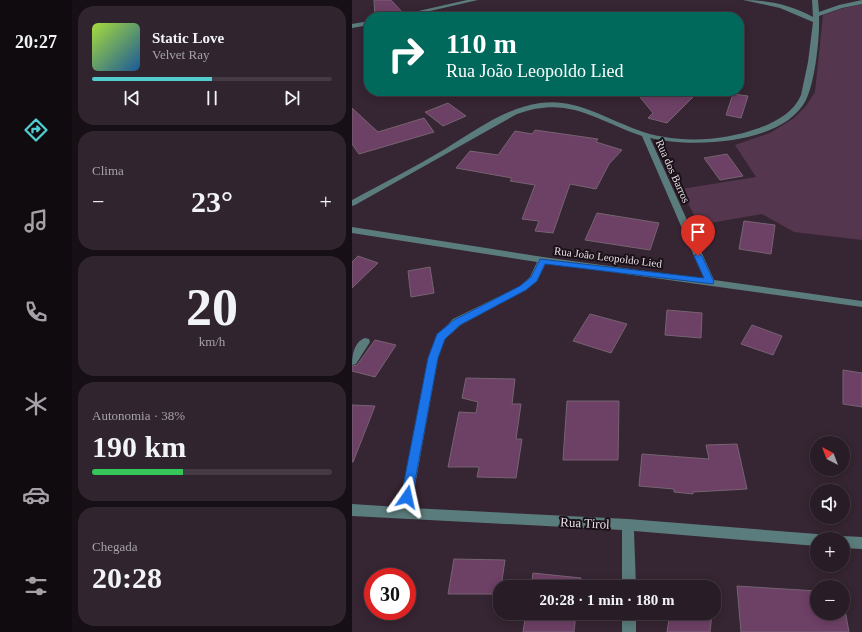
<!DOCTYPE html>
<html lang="pt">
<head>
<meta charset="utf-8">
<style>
  body { margin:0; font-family:"Times New Roman",serif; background:#30252e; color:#f1f3f6; height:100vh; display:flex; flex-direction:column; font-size:15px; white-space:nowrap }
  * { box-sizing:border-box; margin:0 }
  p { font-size:13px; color:#a5a1a7 }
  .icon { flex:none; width:22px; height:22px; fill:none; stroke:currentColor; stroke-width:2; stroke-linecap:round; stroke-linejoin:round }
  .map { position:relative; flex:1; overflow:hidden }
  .panel { display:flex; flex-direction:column; gap:6px; padding:6px; background:#160f15; width:280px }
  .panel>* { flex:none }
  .banner { position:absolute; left:12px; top:12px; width:380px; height:84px; border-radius:16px; box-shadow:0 2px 10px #0003,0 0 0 1px #443a43; background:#00695c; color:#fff; overflow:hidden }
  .needle { width:26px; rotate:318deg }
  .fabs { position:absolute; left:458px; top:436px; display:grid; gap:8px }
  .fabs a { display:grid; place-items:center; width:40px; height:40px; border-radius:50%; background:#281c26; box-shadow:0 2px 10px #0003,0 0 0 1px #443a43; font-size:20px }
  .speed { position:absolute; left:12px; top:568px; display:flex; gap:8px; font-size:20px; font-weight:700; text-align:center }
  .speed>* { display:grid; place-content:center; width:52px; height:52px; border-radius:50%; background:#281c26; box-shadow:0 2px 10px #0003,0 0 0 1px #443a43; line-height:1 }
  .speed .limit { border:6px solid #d22; background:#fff; color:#111 }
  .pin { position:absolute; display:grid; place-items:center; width:34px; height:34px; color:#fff; margin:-41px -17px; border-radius:50% 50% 50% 0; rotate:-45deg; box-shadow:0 0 4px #0007 }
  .pin .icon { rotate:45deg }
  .me { position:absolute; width:44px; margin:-22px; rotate:11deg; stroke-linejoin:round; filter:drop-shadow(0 0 3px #0008) }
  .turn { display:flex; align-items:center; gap:14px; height:84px; padding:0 16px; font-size:18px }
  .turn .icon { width:52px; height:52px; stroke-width:2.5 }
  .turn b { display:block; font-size:28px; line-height:34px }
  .big { font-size:30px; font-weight:700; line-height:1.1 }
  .panel .tile { flex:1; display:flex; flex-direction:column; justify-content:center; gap:6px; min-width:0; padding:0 14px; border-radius:16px; background:#30252e }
  .panel .dial { align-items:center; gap:0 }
  .dial b { font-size:52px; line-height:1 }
  .song { display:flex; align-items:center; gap:12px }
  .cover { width:48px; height:48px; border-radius:6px; background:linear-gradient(135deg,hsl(80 70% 55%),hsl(210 70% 35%)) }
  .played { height:4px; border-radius:2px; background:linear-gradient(90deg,#52cdd0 50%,#443a43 50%) }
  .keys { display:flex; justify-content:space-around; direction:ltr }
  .heat { display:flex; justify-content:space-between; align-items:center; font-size:22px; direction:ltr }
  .charge { height:6px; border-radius:3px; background:linear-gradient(90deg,#34c759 38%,#443a43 0) }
  .trip { position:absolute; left:141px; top:580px; width:228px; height:40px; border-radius:16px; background:#281c26; box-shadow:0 2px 10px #0003,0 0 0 1px #443a43; font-weight:700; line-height:40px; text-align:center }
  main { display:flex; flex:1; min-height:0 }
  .menu { display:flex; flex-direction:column; width:72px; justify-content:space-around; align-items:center; background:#100b0f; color:#a5a1a7 }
  .menu .icon { width:28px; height:28px }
  .menu .current { color:#52cdd0 }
  .menu b { font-size:18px; color:#f1f3f6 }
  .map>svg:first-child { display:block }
</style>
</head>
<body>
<main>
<nav class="menu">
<b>20:27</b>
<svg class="icon current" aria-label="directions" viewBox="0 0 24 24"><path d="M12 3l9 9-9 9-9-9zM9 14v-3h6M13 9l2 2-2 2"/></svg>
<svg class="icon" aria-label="music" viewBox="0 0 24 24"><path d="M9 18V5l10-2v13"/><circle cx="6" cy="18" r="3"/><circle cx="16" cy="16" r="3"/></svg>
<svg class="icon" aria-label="phone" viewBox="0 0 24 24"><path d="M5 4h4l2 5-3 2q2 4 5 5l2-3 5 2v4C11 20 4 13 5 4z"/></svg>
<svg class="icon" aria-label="climate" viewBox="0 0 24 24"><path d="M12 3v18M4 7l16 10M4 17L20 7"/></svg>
<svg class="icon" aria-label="car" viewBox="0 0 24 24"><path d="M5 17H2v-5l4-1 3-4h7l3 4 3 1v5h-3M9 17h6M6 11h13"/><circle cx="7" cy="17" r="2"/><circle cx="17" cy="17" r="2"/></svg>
<svg class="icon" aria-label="filters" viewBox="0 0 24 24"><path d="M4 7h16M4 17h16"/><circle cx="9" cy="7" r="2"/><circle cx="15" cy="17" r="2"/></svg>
</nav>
<section class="panel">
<div class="tile">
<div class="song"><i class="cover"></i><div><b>Static Love</b><p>Velvet Ray</p></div></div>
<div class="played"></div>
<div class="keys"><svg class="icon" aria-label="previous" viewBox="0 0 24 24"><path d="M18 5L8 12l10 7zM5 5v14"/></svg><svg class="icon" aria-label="pause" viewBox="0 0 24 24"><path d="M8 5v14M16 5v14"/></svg><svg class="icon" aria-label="next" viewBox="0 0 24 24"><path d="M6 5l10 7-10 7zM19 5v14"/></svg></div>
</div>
<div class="tile"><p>Clima</p>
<div class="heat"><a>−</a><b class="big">23°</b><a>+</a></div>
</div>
<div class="tile dial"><b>20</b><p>km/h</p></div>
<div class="tile"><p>Autonomia · 38%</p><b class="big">190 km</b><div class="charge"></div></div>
<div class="tile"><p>Chegada</p><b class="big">20:28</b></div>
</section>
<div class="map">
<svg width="510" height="632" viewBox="0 0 510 632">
  <rect width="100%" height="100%" fill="#362532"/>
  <polygon fill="#54374e" points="510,4 510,240 442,232 410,214 347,225 329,189 404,177 383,145 418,133 442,118 454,106 463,92 471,15 488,9"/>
  <g fill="#6d4065" stroke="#776372">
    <polygon points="22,0 39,0 51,13 39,17 23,17"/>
    <polygon points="283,91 347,91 315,123 296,118 301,113"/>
    <polygon points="381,94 396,96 389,118 374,115"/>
    <polygon points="96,103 114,116 91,126 73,112"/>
    <polygon points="0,108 26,132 72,118 82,132 7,154 0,144"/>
    <polygon points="183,130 246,139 244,142 270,150 257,164 244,189 218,184 201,233 183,231 187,221 170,219 183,185 158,181 160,178 104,168 118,151 146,155 163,131 180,134"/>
    <polygon points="375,154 391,176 368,180 352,158"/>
    <polygon points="245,213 307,223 298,250 233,240"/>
    <polygon points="392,221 423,225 419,254 387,249"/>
    <polygon points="6,256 26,263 0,288 0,262"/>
    <polygon points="78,267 82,293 59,297 56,271"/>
    <polygon points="315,310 350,313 349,338 313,335"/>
    <polygon points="238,314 275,324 259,353 221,341"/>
    <polygon points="400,325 430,336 421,355 389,344"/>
    <polygon points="23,340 44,345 23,377 0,371 0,366 5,365"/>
    <polygon points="491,370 510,373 510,407 491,404"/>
    <polygon points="114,378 163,379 160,404 169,404 164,439 170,439 164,478 125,477 127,467 96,467 107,412 124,413 126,402 110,398"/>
    <polygon points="215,401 267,401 266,460 211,460"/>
    <polygon points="0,405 23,406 1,462 0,462"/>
    <polygon points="385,444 395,489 341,492 341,494 322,492 322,489 287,486 290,454 357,459 354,445"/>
    <polygon points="102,559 153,560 148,594 96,594"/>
    <polygon points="181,573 229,578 228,587 179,587"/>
    <polygon points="385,586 465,591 465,613 491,613 491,599 497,632 389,632"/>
    <polygon points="174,613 224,613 222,632 171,632"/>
    <polygon points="318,613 360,613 358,632 315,632"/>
  </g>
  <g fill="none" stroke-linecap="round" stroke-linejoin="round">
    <g fill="#5b7c7c" fill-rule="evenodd">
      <polygon points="115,0 126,0 52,17 40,17"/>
      <path d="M391,0C415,0 439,5 461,17L460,0H466L467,12L487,5L510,0V4L490,8L467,16C468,37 463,82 454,100C431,145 340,148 298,138L362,280L510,301V307L194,263L185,281L174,290L109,325L93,339L86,358L59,508L276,519L465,534L470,536L471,539H465V546L282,531L284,587H270V530L0,516V504L47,507L76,358L84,337L101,319L168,286L178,277L185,262L0,233V227L191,257L352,279L290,136C243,120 217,95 165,114L3,205L0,206V200C31,183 63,167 93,149C123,131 153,108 188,103C222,98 252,117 283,129C321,144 369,142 407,128C424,122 442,112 449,95L456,62L461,22L428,8Z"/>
      <polygon points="17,21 17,25 0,28 0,24"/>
      <path d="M13,338L17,339L18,342L4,364L0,365C0,355 2,342 13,338Z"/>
      <polygon points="491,536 510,537 510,549 491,548 491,539 486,539"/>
      <rect x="270" y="613" width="14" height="19"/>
    </g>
  </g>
  <polygon fill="#1a73e8" stroke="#114b97" points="346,253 350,256 362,282 361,284 193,264 185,281 174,290 108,325 93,339 86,358 60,497 59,501 55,502 51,501 49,497 76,358 85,334 102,320 168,286 179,277 188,259 352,278 342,256"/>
  <g text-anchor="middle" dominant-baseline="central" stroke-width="4" stroke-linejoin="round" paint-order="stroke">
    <g font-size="11" fill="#ebe0e8" stroke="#191117">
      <text transform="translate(321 171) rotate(66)">Rua dos Barros</text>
      <text transform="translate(256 257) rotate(7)">Rua João Leopoldo Lied</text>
    </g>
    <g font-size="13" fill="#ebe0e8" stroke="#191117">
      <text transform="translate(233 523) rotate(3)">Rua Tirol</text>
    </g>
  </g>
</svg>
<div class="fabs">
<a><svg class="needle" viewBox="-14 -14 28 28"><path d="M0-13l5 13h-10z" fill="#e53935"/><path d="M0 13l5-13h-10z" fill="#a5a1a7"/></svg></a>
<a><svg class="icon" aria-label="sound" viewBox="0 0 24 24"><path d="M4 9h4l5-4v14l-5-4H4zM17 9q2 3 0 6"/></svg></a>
<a>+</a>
<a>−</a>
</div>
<div class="speed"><div class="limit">30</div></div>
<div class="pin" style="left:346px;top:256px;background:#d93025"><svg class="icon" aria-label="arrive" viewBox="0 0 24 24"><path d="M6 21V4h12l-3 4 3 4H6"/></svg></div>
<svg class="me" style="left:55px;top:497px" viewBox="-20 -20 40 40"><path d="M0-17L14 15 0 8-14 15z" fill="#1a73e8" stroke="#fff" stroke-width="4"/></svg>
<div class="trip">20:28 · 1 min · 180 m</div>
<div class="banner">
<div class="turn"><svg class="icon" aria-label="right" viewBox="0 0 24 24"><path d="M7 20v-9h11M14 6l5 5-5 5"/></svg><div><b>110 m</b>Rua João Leopoldo Lied</div></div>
</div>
</div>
</main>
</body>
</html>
